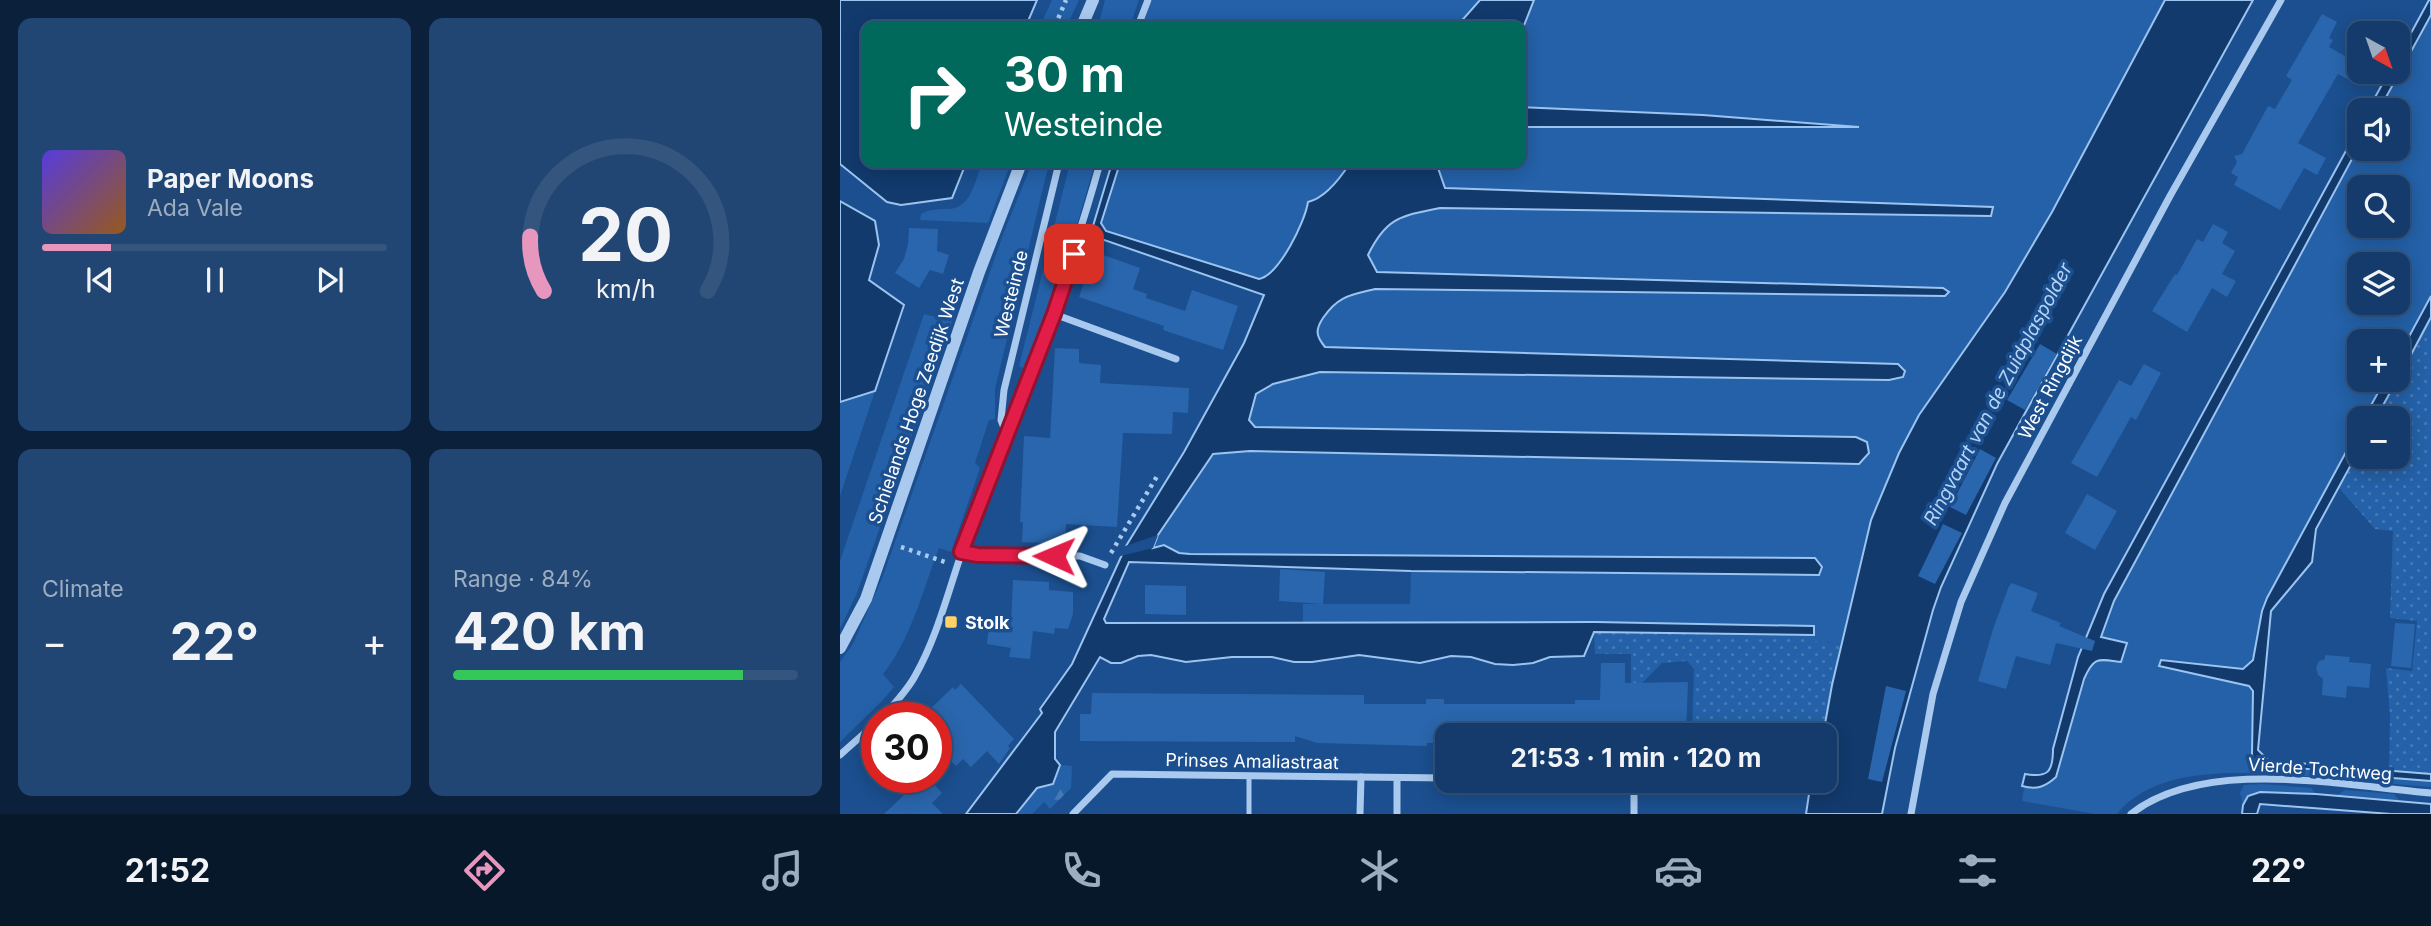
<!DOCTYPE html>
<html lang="en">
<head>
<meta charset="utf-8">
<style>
  body { margin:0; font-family:Inter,sans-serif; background:#214673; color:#f1f3f6; height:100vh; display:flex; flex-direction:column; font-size:26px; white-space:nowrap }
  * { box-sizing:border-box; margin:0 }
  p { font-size:23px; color:#9dadc1 }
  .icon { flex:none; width:38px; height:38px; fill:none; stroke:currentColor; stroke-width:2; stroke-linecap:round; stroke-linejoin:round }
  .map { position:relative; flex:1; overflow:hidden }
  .panel { display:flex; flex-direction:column; gap:18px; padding:18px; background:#0b203b; width:840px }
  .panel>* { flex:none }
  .guide { position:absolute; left:21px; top:21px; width:665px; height:147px; border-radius:14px; box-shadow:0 4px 18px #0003,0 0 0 2px #33557e; background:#00695c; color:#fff; overflow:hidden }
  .needle { width:46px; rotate:140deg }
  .fabs { position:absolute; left:1507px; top:21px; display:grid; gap:14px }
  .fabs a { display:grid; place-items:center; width:63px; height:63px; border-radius:14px; background:#143b6b; box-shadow:0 4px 18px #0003,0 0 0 2px #33557e; font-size:35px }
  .speed { position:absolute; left:21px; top:702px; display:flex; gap:14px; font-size:35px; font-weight:700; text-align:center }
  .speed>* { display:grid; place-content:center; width:91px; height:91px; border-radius:50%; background:#143b6b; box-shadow:0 4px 18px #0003,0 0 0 2px #33557e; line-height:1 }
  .speed .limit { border:10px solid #d22; background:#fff; color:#111 }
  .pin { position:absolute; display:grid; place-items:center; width:60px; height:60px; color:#fff; margin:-30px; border-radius:14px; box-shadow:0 4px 10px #0006 }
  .me { position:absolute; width:77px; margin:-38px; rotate:271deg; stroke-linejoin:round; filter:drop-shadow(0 0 5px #0008) }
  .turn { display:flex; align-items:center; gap:24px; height:147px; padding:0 28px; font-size:32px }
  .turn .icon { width:91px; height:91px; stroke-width:2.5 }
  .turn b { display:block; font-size:49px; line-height:60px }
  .big { font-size:52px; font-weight:700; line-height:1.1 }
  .panel .widget { flex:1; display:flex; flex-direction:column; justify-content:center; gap:10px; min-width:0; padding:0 24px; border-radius:14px; background:#214673 }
  .panel .dial { align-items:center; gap:0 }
  .dial svg { height:182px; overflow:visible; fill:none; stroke:#33557e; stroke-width:7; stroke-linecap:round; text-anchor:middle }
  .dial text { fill:#f1f3f6; stroke:none }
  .song { display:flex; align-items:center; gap:21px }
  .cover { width:84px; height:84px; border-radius:10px; background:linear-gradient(135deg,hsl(250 70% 55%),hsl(30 70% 35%)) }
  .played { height:7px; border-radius:4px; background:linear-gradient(90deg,#e797bd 20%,#33557e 20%) }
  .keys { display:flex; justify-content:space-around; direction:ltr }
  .heat { display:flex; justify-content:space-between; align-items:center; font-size:38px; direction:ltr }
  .charge { height:10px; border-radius:5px; background:linear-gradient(90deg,#34c759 84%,#33557e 0) }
  .panel .tiles { flex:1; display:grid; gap:18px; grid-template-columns:repeat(2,1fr) }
  .trip { position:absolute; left:595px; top:723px; width:402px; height:70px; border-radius:14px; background:#143b6b; box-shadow:0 4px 18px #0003,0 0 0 2px #33557e; font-weight:700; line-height:70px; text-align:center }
  .tab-bar { display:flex; height:112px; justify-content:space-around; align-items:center; background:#08182b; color:#9dadc1 }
  .tab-bar .icon { width:49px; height:49px }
  .tab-bar .on { color:#e797bd }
  .tab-bar b { font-size:32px; color:#f1f3f6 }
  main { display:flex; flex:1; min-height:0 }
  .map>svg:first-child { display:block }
</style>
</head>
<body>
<main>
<section class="panel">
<div class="tiles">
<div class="widget">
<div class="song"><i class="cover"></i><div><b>Paper Moons</b><p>Ada Vale</p></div></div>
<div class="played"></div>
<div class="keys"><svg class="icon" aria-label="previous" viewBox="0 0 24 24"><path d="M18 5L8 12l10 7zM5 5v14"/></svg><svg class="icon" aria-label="pause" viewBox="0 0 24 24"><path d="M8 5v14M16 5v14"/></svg><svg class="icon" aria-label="next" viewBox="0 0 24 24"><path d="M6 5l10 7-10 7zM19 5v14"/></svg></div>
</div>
<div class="widget dial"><svg viewBox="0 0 100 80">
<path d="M14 69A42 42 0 1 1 86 69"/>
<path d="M14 69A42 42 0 0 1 8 45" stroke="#e797bd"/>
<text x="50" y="56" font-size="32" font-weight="700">20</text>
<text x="50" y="72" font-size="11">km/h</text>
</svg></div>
<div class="widget"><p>Climate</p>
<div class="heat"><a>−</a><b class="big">22°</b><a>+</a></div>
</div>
<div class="widget"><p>Range · 84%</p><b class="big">420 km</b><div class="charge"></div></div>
</div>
</section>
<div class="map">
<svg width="1591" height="814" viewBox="0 0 1591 814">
  <defs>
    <pattern id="forest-firs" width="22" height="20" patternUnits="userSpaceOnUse" patternTransform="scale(1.75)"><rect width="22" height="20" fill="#2461a8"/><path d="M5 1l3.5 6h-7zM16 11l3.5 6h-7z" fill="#4579b5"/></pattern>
    <pattern id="park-dots" width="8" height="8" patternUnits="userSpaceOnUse" patternTransform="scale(1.75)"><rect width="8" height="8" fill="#2461a8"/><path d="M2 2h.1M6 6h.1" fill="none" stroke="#4579b5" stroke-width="1.8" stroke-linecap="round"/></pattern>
  </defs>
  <rect width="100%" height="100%" fill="#1b4f8f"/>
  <g fill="#2461a8" fill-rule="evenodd">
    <polygon points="212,0 239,0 227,26 200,26"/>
    <polygon points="265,0 299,0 290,26 258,26"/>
    <polygon points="312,0 640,0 617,26 302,26"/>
    <path d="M694,0H1325L1212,212L1165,292L1079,415L1059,453L1031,520L1002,644L973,641L974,626L755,622H463V604H570L571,571L979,575L350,554L340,553L324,545L313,548L318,535L372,454L410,451L1019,464L1029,453L1027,442L1016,437L415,427L409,420L416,394L433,384L496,357L480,372L1049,380L1063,377L1058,364L485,347C476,336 475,330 483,318C498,296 510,295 535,289L1104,296L1109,292L1103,288L537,272L528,256C547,216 562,216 600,208L1152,215L1153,207L605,188L597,165L598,163H681V127H1005L863,115L681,107V33Z"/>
    <path d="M1591,15V296L1558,357V341H1519V380H1545L1524,418H1519V428L1427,598C1419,619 1420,658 1403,669L1321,660L1319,666L1409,685L1413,691L1412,754L1425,766L1483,770L1484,765L1497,764L1495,771C1475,780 1453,775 1432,774C1381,771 1311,771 1277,814H1255L1182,801L1184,787L1193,789L1206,786L1244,679L1250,664L1259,659L1261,638L1274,601L1519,146V149H1558V110H1539ZM1519,187H1558V226H1519ZM1519,264H1558V303H1519Z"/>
    <path d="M142,163H171L148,223L80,220L81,214C90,209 98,209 109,209C131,208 135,181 142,163Z"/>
    <path d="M192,163H209L155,389V419L149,420L135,463L140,468L111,552L99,548C83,590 71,639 43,674L54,687L43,700L0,742V662L13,644L43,576L164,232Z"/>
    <polygon points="230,163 255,163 235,232 185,369 179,366"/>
    <path d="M280,163H510C501,177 485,198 468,203C465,222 439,275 419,279L266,231L261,223Z"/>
    <polygon points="84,314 112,321 17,593 0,629 0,561"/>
    <polygon points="35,391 0,496 0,402"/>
    <polygon points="1528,776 1591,781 1591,787 1531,782"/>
    <polygon points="1423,784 1471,788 1476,794 1420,792 1408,796 1403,805 1400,793 1404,785"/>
    <polygon points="1505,790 1554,794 1560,801 1496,796"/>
  </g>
  <polygon fill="url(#forest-firs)" points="220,765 232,766 231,788 210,809 204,802 192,814 176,814 197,788 213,784"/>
  <g fill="url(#park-dots)">
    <polygon points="1591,317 1591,778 1549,775 1550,716 1546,668 1572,671 1577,621 1550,618 1553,531 1535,529 1499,488 1519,450 1519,457 1558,457 1558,418 1536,418"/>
    <polygon points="754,632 974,635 974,641 1002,644 983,735 852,735 854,669 847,661 822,663 798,687 791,687 791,654 755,654"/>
  </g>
  <g fill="#123a6d" stroke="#9cc4f0" stroke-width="2">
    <polygon points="0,0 197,0 186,26 26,26 26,163 126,163 112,198 61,205 47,202 0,164"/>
    <polygon points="640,0 694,0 681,33 681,26 617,26"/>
    <polygon points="1325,0 1413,0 1157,464 1101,587 1093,610 1055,748 1042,814 966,814 971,781 985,780 985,735 983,735 992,685 1031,520 1059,453 1079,415 1165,292 1212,212"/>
    <polygon points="1589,0 1591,0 1591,15 1539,110 1528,110 1549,72 1558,72 1558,57"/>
    <polygon points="681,107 863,115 1019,127 681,127"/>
    <path d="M1519,127V146L1274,601L1261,637L1287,643L1281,662C1258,659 1254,656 1244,679L1216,777C1205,787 1197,790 1182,786L1185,774C1208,778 1213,772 1213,749L1238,657L1264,594Z"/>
    <path d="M272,163H280L261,223L266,231L419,279C439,275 465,222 468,202C485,198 501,177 510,163H598L597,165L605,188L1153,207L1151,216L600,208C562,216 547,216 528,255L537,272L1103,288L1109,292L1105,296L535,289C510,295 498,296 483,318C475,330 476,336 485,347L1058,364L1065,371L1063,377L1049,380L480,372L433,384L416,394L409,420L415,427L1016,437L1027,442L1029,453L1019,464L410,451L373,454L318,535L313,548L324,545L339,553L350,554L975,558L982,567L979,575L571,571L289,562L264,619L266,623L755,622L974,626V635L754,632L744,656L710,657L693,663L673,665L655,664L631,657L611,656L580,663L519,655L472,662H454L432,657H392L346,662L311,655L298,656L281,663H271L260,657L215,732V759L220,765L213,784L197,788L176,814H126L202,713L200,709L232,664L286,546L344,452L404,343L424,295L264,240L253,226Z"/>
    <polygon points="0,201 35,221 39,245 29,280 64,305 35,391 0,402"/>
    <polygon points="1591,296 1591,317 1558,379 1558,357"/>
    <polygon points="1545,380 1557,380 1536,418 1524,418"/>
    <polygon points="1519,428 1519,450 1476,529 1472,562 1431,611 1418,750 1429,761 1484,765 1484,770 1425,766 1413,760 1412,754 1413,691 1409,686 1319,666 1321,660 1403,669 1413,660 1422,611 1427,598"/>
    <polygon points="1529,769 1591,774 1591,781 1528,776"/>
    <polygon points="1420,792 1476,794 1591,804 1591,814 1551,814 1420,804 1417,814 1402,814 1403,805 1408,796"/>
  </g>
  <polygon fill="#1b4f8f" points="318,535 313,548 277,557 282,547"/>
  <g fill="#2a66ad">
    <polygon points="1482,14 1497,22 1489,38 1493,40 1489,47 1519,64 1519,85 1498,74 1458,143 1486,158 1477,175 1464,168 1440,210 1394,185 1398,177 1391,173 1397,162 1394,156 1402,154 1428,106 1435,109 1452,80 1446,76"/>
    <polygon points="1373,224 1388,232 1382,243 1395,251 1382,274 1396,281 1387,297 1372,288 1347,332 1312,311 1335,274 1337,275 1357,239 1363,242"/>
    <polygon points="69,228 98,229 97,251 109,255 103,274 90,270 79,288 55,273 64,259 68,244"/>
    <polygon points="255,252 300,268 293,289 307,294 306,298 345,311 352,290 398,306 383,350 323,330 324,326 239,297"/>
    <polygon points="1200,344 1217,354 1185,410 1167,400"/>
    <polygon points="215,348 239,349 239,363 261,365 260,383 349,388 348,413 333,412 332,434 283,433 277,527 226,524 225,544 182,542 183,522 180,522 184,436 210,438"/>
    <polygon points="1304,364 1321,373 1296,420 1291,417 1257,477 1231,463 1279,380 1291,386"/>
    <polygon points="1140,449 1156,458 1126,515 1110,507"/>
    <polygon points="1247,494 1277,511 1255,550 1225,533"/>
    <polygon points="1103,524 1122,533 1095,584 1078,576"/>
    <polygon points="440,569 485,572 483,604 439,601"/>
    <polygon points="173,580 209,582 209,590 233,592 233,614 228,629 215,628 214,634 193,631 190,659 169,657 171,648 147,644 149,623 171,625"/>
    <polygon points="1172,583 1198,593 1191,611 1221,623 1219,626 1255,641 1252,651 1216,643 1210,665 1176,656 1166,689 1138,681 1153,629 1169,586"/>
    <polygon points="305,585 346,586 346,615 305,614"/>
    <polygon points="1555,623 1575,624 1571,668 1551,666"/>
    <polygon points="1485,655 1510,657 1509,662 1531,664 1529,688 1507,686 1506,698 1482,695 1483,679 1478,675 1476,668 1479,661 1485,659"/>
    <polygon points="761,663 785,663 785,683 848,682 846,735 607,735 607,743 587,743 587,746 477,743 455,736 455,742 240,741 240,714 251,714 252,693 524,695 524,704 586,704 586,699 604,699 604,704 735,704 735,700 760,700"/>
    <polygon points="121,684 174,739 168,746 170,748 159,764 147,751 131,767 123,759 116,766 96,746 96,718 81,718 113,687 115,690"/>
    <polygon points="1046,686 1066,691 1042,782 1028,779"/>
    <polygon points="83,777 87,777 102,793 92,803 103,814 44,814"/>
  </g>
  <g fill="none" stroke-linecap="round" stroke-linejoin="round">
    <g stroke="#a9c9ee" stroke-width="4.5" stroke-dasharray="3.5 5" stroke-linecap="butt">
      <polyline points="215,26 226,0"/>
      <polyline points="61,547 105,562"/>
      <polyline points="271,553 319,473"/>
    </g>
    <polyline stroke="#a9c9ee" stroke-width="5" points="409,814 409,777"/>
    <g stroke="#a9c9ee" stroke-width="7">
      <polyline points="298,26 308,0"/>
      <polyline points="214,314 336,359"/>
      <polyline points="169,430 164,428 161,420 164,390 219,163"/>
      <polyline points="121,552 138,555 240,556 265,565"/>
      <path d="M42,718C53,705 67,691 75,676C100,632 111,579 129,532C177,410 225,289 260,163"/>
      <polyline points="0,755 37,722"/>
      <polyline points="557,778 557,814"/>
      <polyline points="233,814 272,774 607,778"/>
      <polyline points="520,814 521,777"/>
      <polyline points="794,814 794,780"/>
      <polyline points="1071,814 1093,694 1121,602 1165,503 1330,196 1441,0"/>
      <path d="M1291,814C1365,756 1503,786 1591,793"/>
    </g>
    <g stroke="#a9c9ee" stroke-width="12">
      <polyline points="242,26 253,0"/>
      <polyline points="0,648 26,599 139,272 181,163"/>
    </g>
  </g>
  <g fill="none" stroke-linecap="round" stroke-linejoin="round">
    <defs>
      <polyline id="route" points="214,556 138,555 121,552 214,314 234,254"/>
    </defs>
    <use href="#route" stroke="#92132f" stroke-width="18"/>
    <use href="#route" stroke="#e11d48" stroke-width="12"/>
  </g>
  <rect fill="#ffd166" stroke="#1b4f8f" stroke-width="2.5" x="104" y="615" width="14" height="14" rx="3.5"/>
  <g text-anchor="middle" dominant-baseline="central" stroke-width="7" stroke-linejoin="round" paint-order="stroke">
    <g font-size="18" fill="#fff" stroke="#1b4f8f">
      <text transform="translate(171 294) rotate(-76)">Westeinde</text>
      <text transform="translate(1210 387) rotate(-62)">West Ringdijk</text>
      <text transform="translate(76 401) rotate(-71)">Schielands Hoge Zeedijk West</text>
      <text transform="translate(412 761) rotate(1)">Prinses Amaliastraat</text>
      <text transform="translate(1480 769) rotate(4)">Vierde Tochtweg</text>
    </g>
    <g font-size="18" font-weight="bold" fill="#fff" stroke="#1b4f8f" text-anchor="start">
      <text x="125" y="622">Stolk</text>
    </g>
    <g font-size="19" font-style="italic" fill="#b5d3f5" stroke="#1b4f8f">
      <text transform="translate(1158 394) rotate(-62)">Ringvaart van de Zuidplaspolder</text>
    </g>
  </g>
</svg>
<div class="fabs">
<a><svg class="needle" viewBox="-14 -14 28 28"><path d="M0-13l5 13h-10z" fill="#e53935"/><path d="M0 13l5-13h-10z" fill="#9dadc1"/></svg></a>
<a><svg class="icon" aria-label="sound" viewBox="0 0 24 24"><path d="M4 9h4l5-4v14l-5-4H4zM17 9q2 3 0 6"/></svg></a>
<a><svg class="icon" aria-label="search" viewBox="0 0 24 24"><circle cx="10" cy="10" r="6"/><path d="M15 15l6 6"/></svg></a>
<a><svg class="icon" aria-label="layers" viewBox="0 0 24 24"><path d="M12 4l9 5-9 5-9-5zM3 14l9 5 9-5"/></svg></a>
<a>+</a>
<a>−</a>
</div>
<div class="speed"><div class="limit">30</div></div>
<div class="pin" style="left:234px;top:254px;background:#d93025"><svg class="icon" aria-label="arrive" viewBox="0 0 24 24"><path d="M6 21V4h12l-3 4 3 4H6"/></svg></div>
<svg class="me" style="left:214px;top:556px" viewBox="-20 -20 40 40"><path d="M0-17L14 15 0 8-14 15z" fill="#e11d48" stroke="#fff" stroke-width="4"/></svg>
<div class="trip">21:53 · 1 min · 120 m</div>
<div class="guide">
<div class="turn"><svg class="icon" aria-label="right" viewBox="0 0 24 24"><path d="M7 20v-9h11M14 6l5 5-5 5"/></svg><div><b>30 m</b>Westeinde</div></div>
</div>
</div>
</main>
<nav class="tab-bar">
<b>21:52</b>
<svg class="icon on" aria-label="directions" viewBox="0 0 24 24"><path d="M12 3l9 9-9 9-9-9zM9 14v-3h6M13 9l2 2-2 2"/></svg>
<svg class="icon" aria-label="music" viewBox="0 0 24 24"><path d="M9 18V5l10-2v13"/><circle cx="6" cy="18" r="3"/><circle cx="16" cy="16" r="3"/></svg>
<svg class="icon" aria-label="phone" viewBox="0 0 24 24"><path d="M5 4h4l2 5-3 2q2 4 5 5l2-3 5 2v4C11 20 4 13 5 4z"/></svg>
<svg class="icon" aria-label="climate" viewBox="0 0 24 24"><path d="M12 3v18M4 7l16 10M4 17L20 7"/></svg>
<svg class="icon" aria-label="car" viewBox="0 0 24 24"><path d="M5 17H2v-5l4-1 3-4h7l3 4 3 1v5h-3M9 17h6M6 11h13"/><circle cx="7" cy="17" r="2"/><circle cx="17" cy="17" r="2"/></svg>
<svg class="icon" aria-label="filters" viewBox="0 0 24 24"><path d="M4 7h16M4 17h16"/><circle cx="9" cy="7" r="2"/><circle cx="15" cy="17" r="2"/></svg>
<b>22°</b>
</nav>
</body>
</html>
